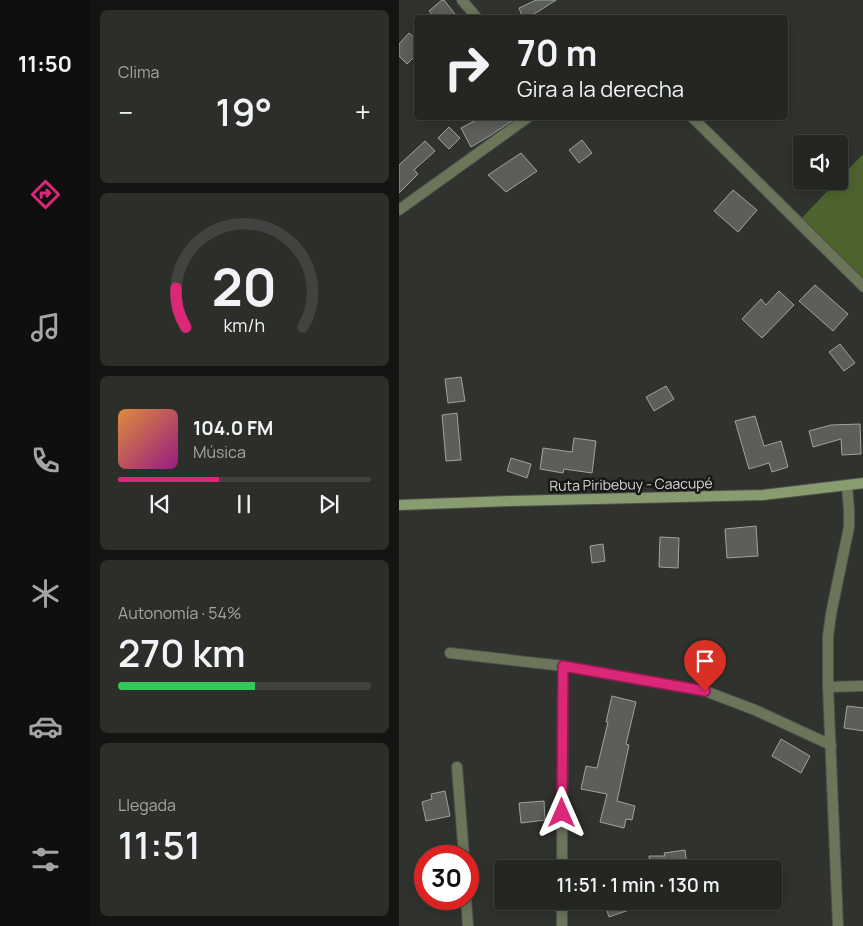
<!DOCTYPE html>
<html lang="es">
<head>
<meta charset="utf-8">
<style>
  body { margin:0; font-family:Manrope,sans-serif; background:#2c2e2a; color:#f1f3f6; height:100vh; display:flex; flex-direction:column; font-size:19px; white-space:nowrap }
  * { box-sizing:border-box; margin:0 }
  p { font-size:16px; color:#a3a5a5 }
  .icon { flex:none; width:28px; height:28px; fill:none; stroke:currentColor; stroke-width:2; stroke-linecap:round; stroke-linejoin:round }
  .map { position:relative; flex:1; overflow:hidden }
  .side { display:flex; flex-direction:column; gap:10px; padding:10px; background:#141513; width:309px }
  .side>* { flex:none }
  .banner { position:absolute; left:15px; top:15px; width:374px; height:105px; border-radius:5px; box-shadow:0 2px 12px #0003,0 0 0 1px #414340; background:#242622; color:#f1f3f6; overflow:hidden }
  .fabs { position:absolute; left:394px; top:135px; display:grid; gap:10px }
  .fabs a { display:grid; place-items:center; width:55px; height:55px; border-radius:5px; background:#242622; box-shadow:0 2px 12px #0003,0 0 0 1px #414340; font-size:25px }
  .speed { position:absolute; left:15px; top:845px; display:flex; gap:10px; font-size:25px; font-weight:700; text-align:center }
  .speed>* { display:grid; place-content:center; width:65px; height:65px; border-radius:50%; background:#242622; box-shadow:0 2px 12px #0003,0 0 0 1px #414340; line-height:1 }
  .speed .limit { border:8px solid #d22; background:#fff; color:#111 }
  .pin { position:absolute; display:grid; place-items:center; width:42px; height:42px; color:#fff; margin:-51px -21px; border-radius:50% 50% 50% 0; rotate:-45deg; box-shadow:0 0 5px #0007 }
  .pin .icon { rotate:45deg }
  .me { position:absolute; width:55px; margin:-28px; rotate:0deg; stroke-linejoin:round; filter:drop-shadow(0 0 4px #0008) }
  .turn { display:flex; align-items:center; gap:18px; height:105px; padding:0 20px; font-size:22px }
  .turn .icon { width:65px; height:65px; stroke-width:2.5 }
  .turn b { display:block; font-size:35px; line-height:42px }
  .big { font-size:38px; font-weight:600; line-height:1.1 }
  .side .card { flex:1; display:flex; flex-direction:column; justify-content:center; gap:8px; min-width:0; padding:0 18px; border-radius:8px; background:#2c2e2a }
  .side .dial { align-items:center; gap:0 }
  .dial svg { height:130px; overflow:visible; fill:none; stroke:#414340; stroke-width:7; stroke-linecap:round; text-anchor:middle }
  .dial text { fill:#f1f3f6; stroke:none }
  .song { display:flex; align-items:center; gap:15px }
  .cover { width:60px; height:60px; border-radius:8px; background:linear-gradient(135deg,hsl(30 70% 55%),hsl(310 70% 35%)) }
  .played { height:5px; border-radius:2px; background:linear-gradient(90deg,#db2777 40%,#414340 40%) }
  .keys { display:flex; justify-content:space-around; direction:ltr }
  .heat { display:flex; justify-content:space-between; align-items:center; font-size:28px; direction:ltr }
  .charge { height:8px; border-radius:4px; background:linear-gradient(90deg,#34c759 54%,#414340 0) }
  .trip { position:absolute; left:95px; top:860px; width:288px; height:50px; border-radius:5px; background:#242622; box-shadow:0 2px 12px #0003,0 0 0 1px #414340; font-weight:600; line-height:50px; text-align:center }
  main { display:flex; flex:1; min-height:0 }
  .dock { display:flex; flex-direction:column; width:90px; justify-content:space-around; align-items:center; background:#0e0f0e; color:#a3a5a5 }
  .dock .icon { width:35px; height:35px }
  .dock .active { color:#db2777 }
  .dock b { font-size:22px; color:#f1f3f6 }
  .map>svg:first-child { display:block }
</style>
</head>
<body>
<main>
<nav class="dock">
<b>11:50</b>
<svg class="icon active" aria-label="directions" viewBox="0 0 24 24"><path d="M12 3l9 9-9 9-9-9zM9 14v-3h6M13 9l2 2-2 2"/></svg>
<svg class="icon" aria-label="music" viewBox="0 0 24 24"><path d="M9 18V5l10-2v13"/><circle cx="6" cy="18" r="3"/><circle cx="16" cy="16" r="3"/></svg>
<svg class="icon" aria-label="phone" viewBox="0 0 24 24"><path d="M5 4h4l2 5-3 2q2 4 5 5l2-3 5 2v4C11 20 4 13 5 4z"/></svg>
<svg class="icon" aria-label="climate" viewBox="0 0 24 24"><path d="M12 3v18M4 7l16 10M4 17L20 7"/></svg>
<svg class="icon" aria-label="car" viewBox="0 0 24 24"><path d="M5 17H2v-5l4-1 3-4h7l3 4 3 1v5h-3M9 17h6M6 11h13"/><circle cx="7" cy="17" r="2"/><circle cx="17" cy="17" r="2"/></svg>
<svg class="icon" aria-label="filters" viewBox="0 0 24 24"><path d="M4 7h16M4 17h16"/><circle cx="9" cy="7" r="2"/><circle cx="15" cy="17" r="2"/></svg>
</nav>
<section class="side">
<div class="card"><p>Clima</p>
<div class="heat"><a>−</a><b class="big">19°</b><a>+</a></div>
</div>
<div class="card dial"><svg viewBox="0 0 100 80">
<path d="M14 69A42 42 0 1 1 86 69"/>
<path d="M14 69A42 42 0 0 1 8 45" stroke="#db2777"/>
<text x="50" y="56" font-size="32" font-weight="700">20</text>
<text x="50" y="72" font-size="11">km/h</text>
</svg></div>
<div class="card">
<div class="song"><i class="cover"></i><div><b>104.0 FM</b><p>Música</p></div></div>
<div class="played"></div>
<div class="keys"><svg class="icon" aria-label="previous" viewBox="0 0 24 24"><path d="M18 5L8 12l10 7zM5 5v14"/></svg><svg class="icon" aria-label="pause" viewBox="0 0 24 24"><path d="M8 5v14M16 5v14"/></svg><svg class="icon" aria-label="next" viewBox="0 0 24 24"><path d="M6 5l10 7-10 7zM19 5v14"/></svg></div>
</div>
<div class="card"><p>Autonomía · 54%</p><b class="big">270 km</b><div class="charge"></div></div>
<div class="card"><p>Llegada</p><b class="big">11:51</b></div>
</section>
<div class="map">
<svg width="465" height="926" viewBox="0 0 465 926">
  <rect width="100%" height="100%" fill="#30322d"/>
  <polygon fill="#4e632d" points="464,154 464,283 400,221 438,181 440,181 440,179"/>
  <g fill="#5b5e59" stroke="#a0a39d">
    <polygon points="43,0 45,0 59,18 36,18 30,11"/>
    <polygon points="137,0 157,0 140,11 128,18 124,18 120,8"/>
    <polygon points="10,33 18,40 18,54 8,64 0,56 0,44"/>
    <polygon points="81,118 117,118 92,135 72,147 62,128"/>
    <polygon points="50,127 61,138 50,149 39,138"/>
    <polygon points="183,140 193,153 180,163 170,150"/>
    <polygon points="26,141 36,151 15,170 19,174 0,193 0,165"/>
    <polygon points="122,153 138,171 107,192 89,175"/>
    <polygon points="334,190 358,210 339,232 315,211"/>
    <polygon points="416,285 449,314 434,331 400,301"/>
    <polygon points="380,291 395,305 363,338 343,319 362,299 367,305"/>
    <polygon points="441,344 456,363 445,371 430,352"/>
    <polygon points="62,377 66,401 49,403 46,379"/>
    <polygon points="267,386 275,399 255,411 247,397"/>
    <polygon points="58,413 62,460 47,461 43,415"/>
    <polygon points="356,416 365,446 382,441 389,467 373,472 370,463 350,469 336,421"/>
    <polygon points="461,424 462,454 443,455 442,439 414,447 410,431 432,425"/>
    <polygon points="175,438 197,441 193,473 165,469 164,473 141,469 144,448 173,452"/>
    <polygon points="112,458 132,464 128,478 108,471"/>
    <polygon points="357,526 359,556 328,558 326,529"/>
    <polygon points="261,537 280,538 279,568 260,567"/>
    <polygon points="204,544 206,561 193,563 191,546"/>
    <polygon points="213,696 237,702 227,744 230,745 218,801 236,806 233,820 227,819 225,828 201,822 208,794 182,789 187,766 198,768 209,722 207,722"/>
    <polygon points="448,706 465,708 465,731 445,728"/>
    <polygon points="382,739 411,756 402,773 373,756"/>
    <polygon points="46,791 51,816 27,821 23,802 33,799 32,794"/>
    <polygon points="145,801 146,820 122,823 120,803"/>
    <polygon points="286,850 288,865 251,868 250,856 266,856 265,853"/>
    <polygon points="212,901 249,901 250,903 210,917 206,904"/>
  </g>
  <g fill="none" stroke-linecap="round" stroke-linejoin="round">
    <defs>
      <g id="street">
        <polyline points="63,0 78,18"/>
        <polyline points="294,118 465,287"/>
        <polyline points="0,210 128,118"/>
        <polyline points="51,653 164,666 306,691 356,710 432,745"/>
        <polyline points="429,687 465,686"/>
        <polyline points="58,767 65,856"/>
        <polyline points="163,869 164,666"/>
        <polyline points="67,899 69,926"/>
        <polyline points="163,926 163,901"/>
        <polyline points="439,926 429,687 429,637 432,614 450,527 450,510 448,485"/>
      </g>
      <polyline id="secondary" points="0,505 112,501 364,495 465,483"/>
    </defs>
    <use href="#street" stroke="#4e504c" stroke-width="12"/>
    <use href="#secondary" stroke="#4e504c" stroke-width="12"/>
    <use href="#street" stroke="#6a755a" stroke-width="10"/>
    <use href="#secondary" stroke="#899c70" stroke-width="10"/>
  </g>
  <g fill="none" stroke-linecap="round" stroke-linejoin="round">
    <defs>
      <polyline id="route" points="163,813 164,666 306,691"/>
    </defs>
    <use href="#route" stroke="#8e194d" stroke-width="12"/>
    <use href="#route" stroke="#db2777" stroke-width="9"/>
  </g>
  <g text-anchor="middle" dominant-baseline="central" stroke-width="5" stroke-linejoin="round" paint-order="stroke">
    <g font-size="14" fill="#d9dad7" stroke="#181917">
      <text transform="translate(232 484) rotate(-1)">Ruta Piribebuy - Caacupé</text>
    </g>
  </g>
</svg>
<div class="fabs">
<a><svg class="icon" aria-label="sound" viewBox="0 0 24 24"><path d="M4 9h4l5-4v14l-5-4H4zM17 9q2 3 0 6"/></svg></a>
</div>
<div class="speed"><div class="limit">30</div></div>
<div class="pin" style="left:306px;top:691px;background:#d93025"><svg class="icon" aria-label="arrive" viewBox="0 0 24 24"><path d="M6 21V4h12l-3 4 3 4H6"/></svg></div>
<svg class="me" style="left:163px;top:813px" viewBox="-20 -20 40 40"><path d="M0-17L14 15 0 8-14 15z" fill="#db2777" stroke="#fff" stroke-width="4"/></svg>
<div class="trip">11:51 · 1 min · 130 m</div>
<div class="banner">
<div class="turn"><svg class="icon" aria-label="right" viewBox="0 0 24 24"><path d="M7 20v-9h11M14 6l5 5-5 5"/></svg><div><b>70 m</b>Gira a la derecha</div></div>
</div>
</div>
</main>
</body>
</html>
